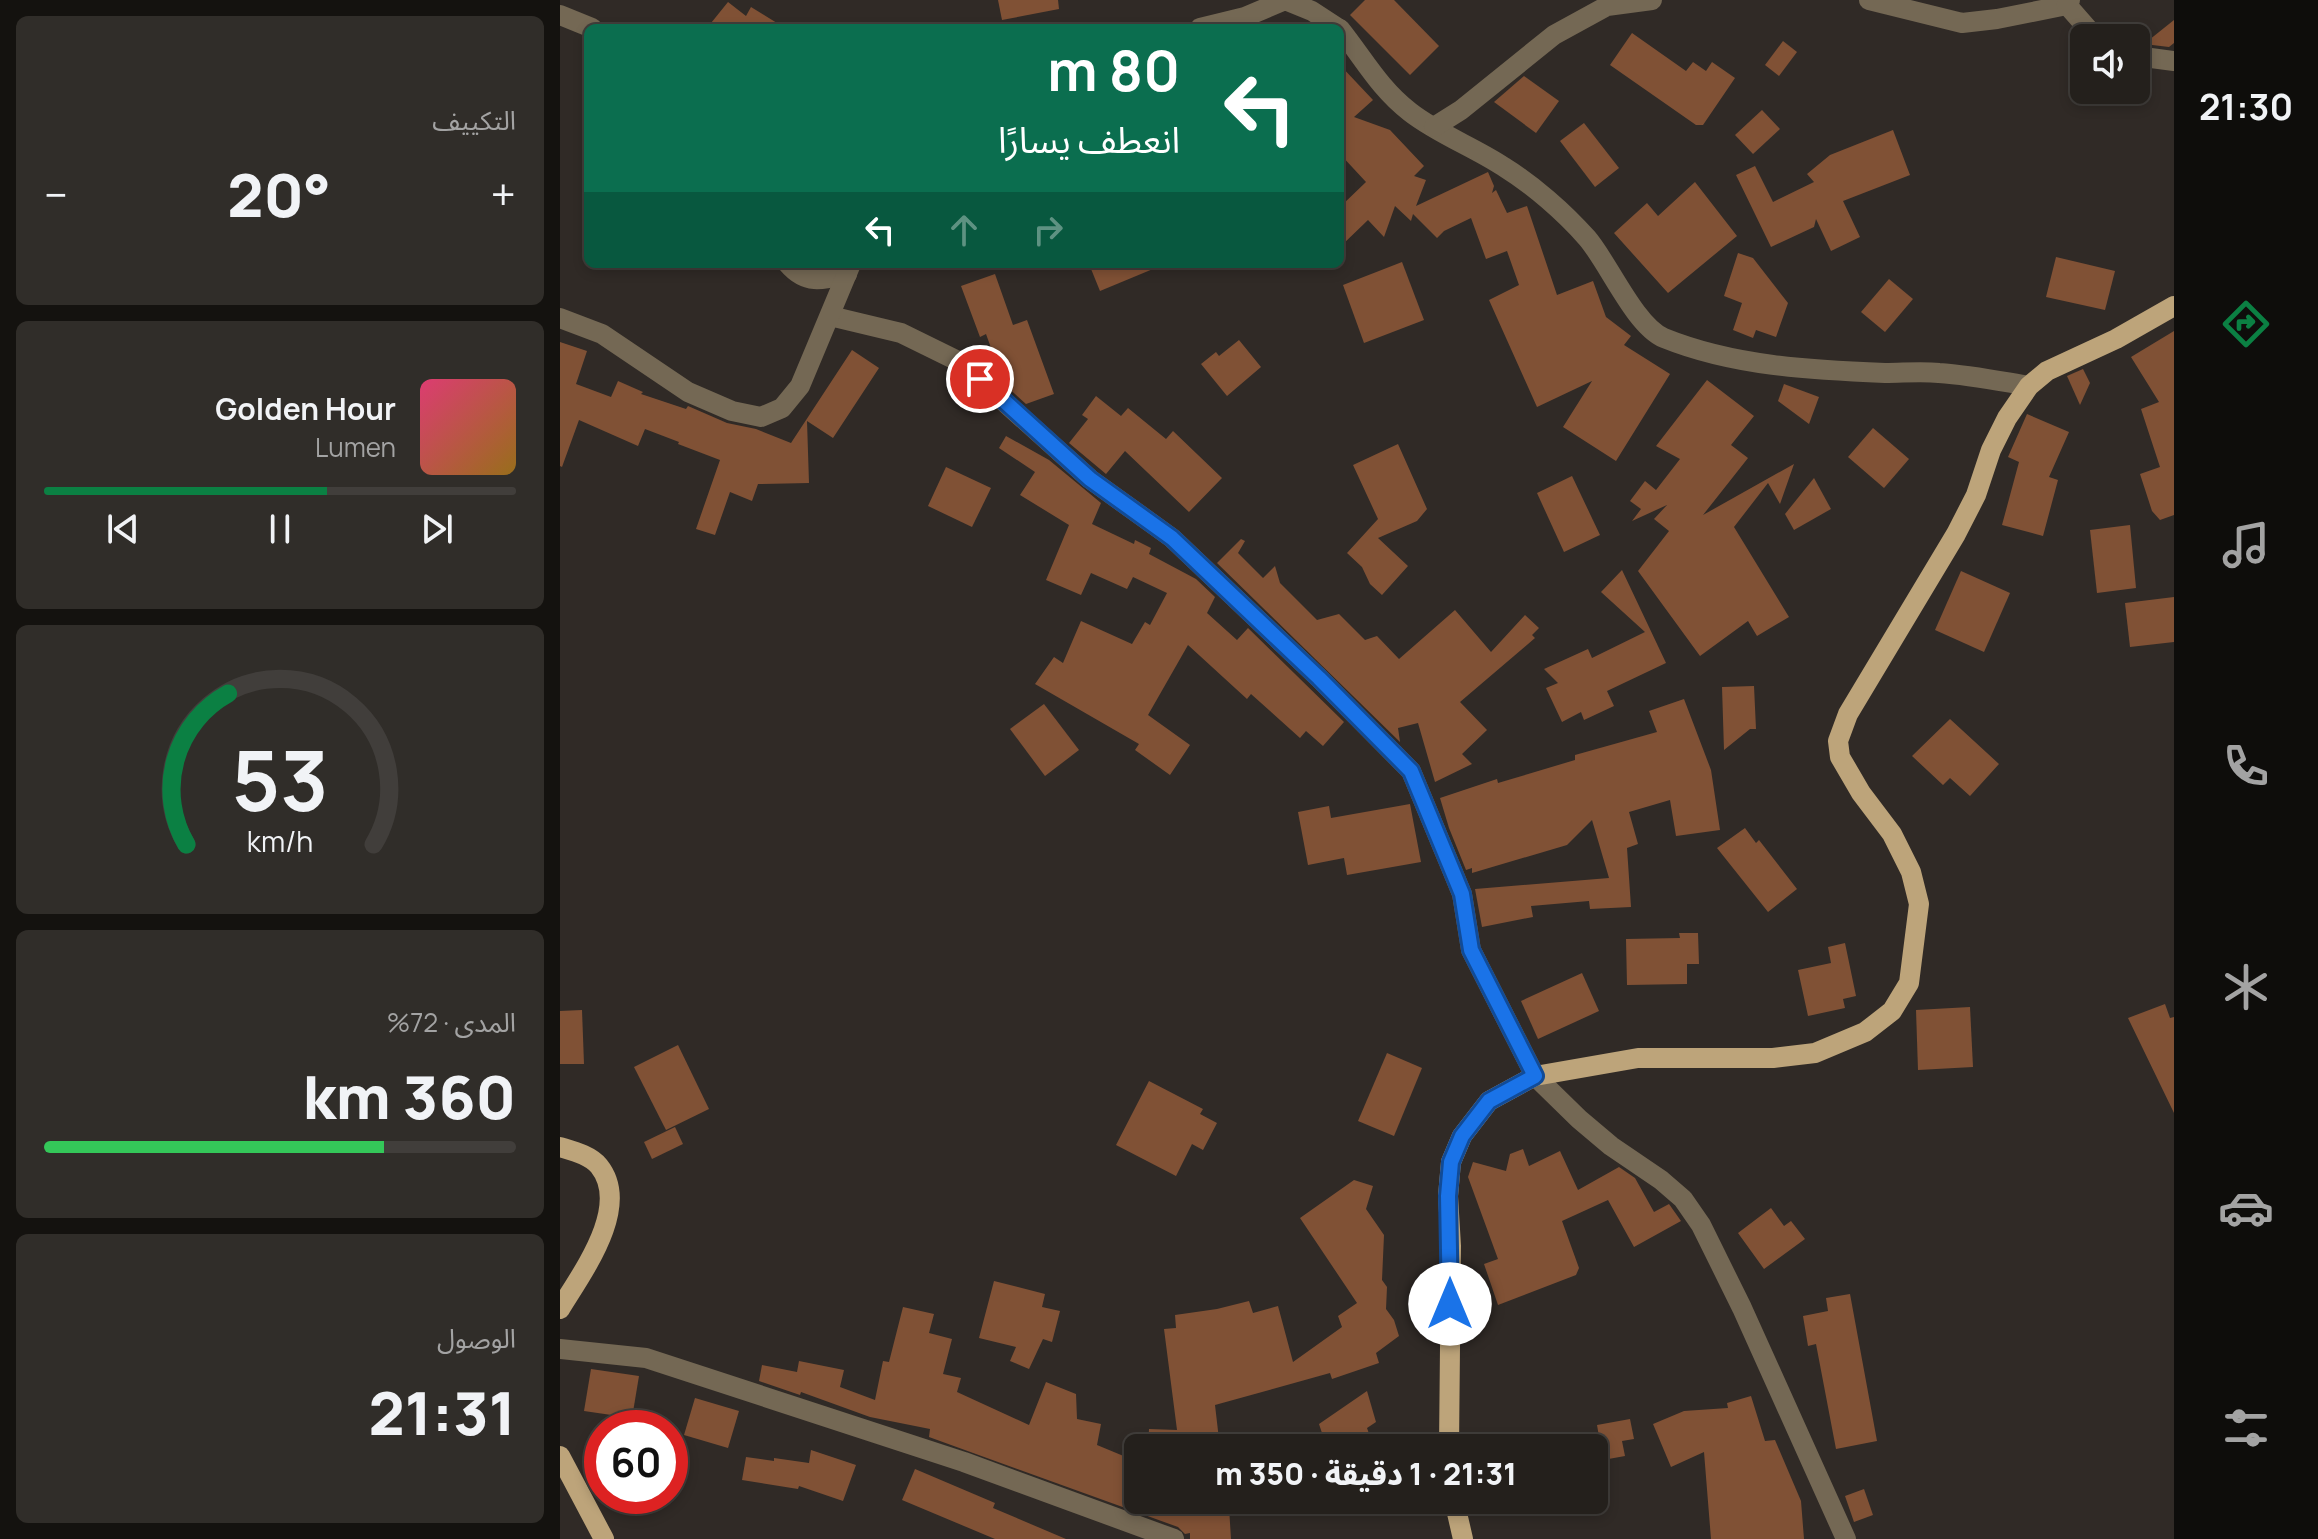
<!DOCTYPE html>
<html lang="ar">
<head>
<meta charset="utf-8">
<style>
  body { margin:0; font-family:Manrope,"Noto Sans Arabic",sans-serif; background:#302d29; color:#f1f3f6; direction:rtl; height:100vh; display:flex; flex-direction:column; font-size:30px; white-space:nowrap }
  * { box-sizing:border-box; margin:0 }
  p { font-size:26px; color:#a3a3a3 }
  .icon { flex:none; width:44px; height:44px; fill:none; stroke:currentColor; stroke-width:2; stroke-linecap:round; stroke-linejoin:round }
  .map { position:relative; flex:1; overflow:hidden; direction:ltr }
  .side { display:flex; flex-direction:column; gap:16px; padding:16px; background:#14120f; width:560px }
  .side>* { flex:none }
  .hud { position:absolute; left:24px; top:24px; width:760px; height:244px; border-radius:12px; box-shadow:0 4px 12px #0003,0 0 0 2px #413e3b; direction:rtl; background:#0b6e4f; color:#fff; overflow:hidden }
  .buttons { position:absolute; left:1510px; top:24px; display:grid; gap:16px }
  .buttons a { display:grid; place-items:center; width:80px; height:80px; border-radius:12px; background:#24201c; box-shadow:0 4px 12px #0003,0 0 0 2px #413e3b; font-size:40px }
  .speed { position:absolute; left:24px; top:1410px; display:flex; gap:16px; font-size:40px; font-weight:700; text-align:center }
  .speed>* { display:grid; place-content:center; width:104px; height:104px; border-radius:50%; background:#24201c; box-shadow:0 4px 12px #0003,0 0 0 2px #413e3b; line-height:1 }
  .speed .limit { border:12px solid #d22; background:#fff; color:#111 }
  .pin { position:absolute; display:grid; place-items:center; width:68px; height:68px; color:#fff; margin:-34px; border:4px solid #fff; border-radius:50%; box-shadow:0 2px 8px #0007 }
  .me { position:absolute; width:88px; margin:-44px; rotate:0deg; stroke-linejoin:round; filter:drop-shadow(0 0 6px #0008) }
  .turn { display:flex; align-items:center; gap:28px; height:168px; padding:0 32px; font-size:36px }
  .turn .icon { width:104px; height:104px; stroke-width:2.5 }
  .turn b { display:block; font-size:56px; line-height:68px }
  .lanes { display:flex; align-items:center; height:76px; padding:0 32px; background:#0003; justify-content:center; gap:40px; direction:ltr }
  .lanes .off { opacity:.35 }
  .big { font-size:60px; font-weight:800; line-height:1.1 }
  .side .card { flex:1; display:flex; flex-direction:column; justify-content:center; gap:12px; min-width:0; padding:0 28px; border-radius:12px; background:#302d29 }
  .side .dial { align-items:center; gap:0 }
  .dial svg { height:208px; overflow:visible; fill:none; stroke:#413e3b; stroke-width:7; stroke-linecap:round; text-anchor:middle }
  .dial text { fill:#f1f3f6; stroke:none }
  .song { display:flex; align-items:center; gap:24px }
  .cover { width:96px; height:96px; border-radius:12px; background:linear-gradient(135deg,hsl(340 70% 55%),hsl(40 70% 35%)) }
  .played { height:8px; border-radius:4px; background:linear-gradient(90deg,#0b8043 60%,#413e3b 60%) }
  .keys { display:flex; justify-content:space-around; direction:ltr }
  .heat { display:flex; justify-content:space-between; align-items:center; font-size:44px; direction:ltr }
  .charge { height:12px; border-radius:6px; background:linear-gradient(90deg,#34c759 72%,#413e3b 0) }
  .trip { position:absolute; left:564px; top:1434px; width:484px; height:80px; border-radius:12px; background:#24201c; box-shadow:0 4px 12px #0003,0 0 0 2px #413e3b; font-weight:800; line-height:80px; text-align:center; direction:rtl }
  main { display:flex; flex:1; min-height:0 }
  .menu { display:flex; flex-direction:column; width:144px; justify-content:space-around; align-items:center; background:#0e0d0b; color:#a3a3a3 }
  .menu .icon { width:56px; height:56px }
  .menu .selected { color:#0b8043 }
  .menu b { font-size:36px; color:#f1f3f6 }
  .map>svg:first-child { display:block }
</style>
</head>
<body>
<main>
<nav class="menu">
<b>21:30</b>
<svg class="icon selected" aria-label="directions" viewBox="0 0 24 24"><path d="M12 3l9 9-9 9-9-9zM9 14v-3h6M13 9l2 2-2 2"/></svg>
<svg class="icon" aria-label="music" viewBox="0 0 24 24"><path d="M9 18V5l10-2v13"/><circle cx="6" cy="18" r="3"/><circle cx="16" cy="16" r="3"/></svg>
<svg class="icon" aria-label="phone" viewBox="0 0 24 24"><path d="M5 4h4l2 5-3 2q2 4 5 5l2-3 5 2v4C11 20 4 13 5 4z"/></svg>
<svg class="icon" aria-label="climate" viewBox="0 0 24 24"><path d="M12 3v18M4 7l16 10M4 17L20 7"/></svg>
<svg class="icon" aria-label="car" viewBox="0 0 24 24"><path d="M5 17H2v-5l4-1 3-4h7l3 4 3 1v5h-3M9 17h6M6 11h13"/><circle cx="7" cy="17" r="2"/><circle cx="17" cy="17" r="2"/></svg>
<svg class="icon" aria-label="filters" viewBox="0 0 24 24"><path d="M4 7h16M4 17h16"/><circle cx="9" cy="7" r="2"/><circle cx="15" cy="17" r="2"/></svg>
</nav>
<div class="map">
<svg width="1614" height="1539" viewBox="0 0 1614 1539">
  <rect width="100%" height="100%" fill="#302a26"/>
  <g fill="#805135">
    <polygon points="438,0 498,0 499,9 442,20"/>
    <polygon points="805,0 834,0 879,46 850,75 790,15"/>
    <polygon points="168,2 186,16 191,7 225,28 147,28"/>
    <polygon points="1614,20 1614,43 1609,47 1584,44"/>
    <polygon points="1072,33 1126,71 1133,62 1146,71 1152,62 1175,78 1143,125 1136,125 1050,65"/>
    <polygon points="1223,41 1237,52 1219,76 1205,65"/>
    <polygon points="780,65 813,100 794,117 830,130 864,166 854,176 866,180 856,206 928,172 934,186 932,193 936,190 947,213 967,206 997,295 1033,281 1046,317 1071,336 1064,345 1110,374 1056,461 1003,427 1032,381 977,407 929,300 959,285 947,251 926,259 911,218 884,231 877,238 853,214 851,221 835,206 824,237 808,220 780,247 780,207 806,182 780,154"/>
    <polygon points="964,76 999,101 976,133 934,102"/>
    <polygon points="1202,110 1220,129 1193,154 1175,135"/>
    <polygon points="1024,123 1059,168 1035,187 1000,141"/>
    <polygon points="1333,130 1350,175 1283,201 1300,237 1271,251 1256,219 1254,227 1211,247 1176,175 1195,166 1213,202 1254,182 1247,174 1270,155"/>
    <polygon points="1135,182 1177,236 1108,293 1054,233 1087,203 1098,216"/>
    <polygon points="1178,253 1193,258 1228,303 1216,337 1196,330 1193,338 1173,330 1182,303 1164,296"/>
    <polygon points="1496,257 1555,271 1545,310 1486,297"/>
    <polygon points="842,262 864,320 804,343 783,285"/>
    <polygon points="529,264 605,264 540,291"/>
    <polygon points="435,274 453,325 467,320 494,394 466,404 444,384 426,334 420,337 401,286"/>
    <polygon points="1329,279 1353,299 1325,332 1301,312"/>
    <polygon points="1614,331 1614,515 1600,520 1592,511 1580,474 1600,467 1581,409 1599,402 1571,357"/>
    <polygon points="679,340 701,367 667,396 641,364 656,352 659,356"/>
    <polygon points="0,342 27,351 16,384 51,397 58,381 83,392 81,394 126,409 128,406 167,423 196,429 231,443 292,350 319,368 273,438 247,421 249,483 198,484 192,501 170,492 155,535 136,529 160,460 118,444 119,442 85,429 78,446 19,420 2,467 0,466"/>
    <polygon points="1523,369 1530,383 1520,405 1507,376"/>
    <polygon points="1147,380 1194,416 1171,445 1188,458 1143,515 1234,464 1220,504 1208,483 1174,527 1229,617 1197,636 1188,621 1140,656 1078,571 1109,531 1094,519 1107,505 1072,521 1081,509 1070,501 1085,481 1096,490 1120,459 1096,446"/>
    <polygon points="1224,384 1259,397 1249,424 1218,401"/>
    <polygon points="536,396 561,416 568,408 606,439 613,431 662,478 629,512 565,451 546,474 509,443 528,419 522,415"/>
    <polygon points="1467,414 1509,432 1489,477 1498,480 1483,536 1442,525 1459,462 1448,457"/>
    <polygon points="1313,428 1349,459 1324,488 1288,457"/>
    <polygon points="446,436 489,460 541,503 532,524 574,544 575,540 591,548 589,554 636,579 655,597 647,613 677,640 688,628 784,722 763,746 746,731 740,738 691,694 687,699 628,645 588,715 630,745 610,775 575,750 579,744 475,684 494,657 503,663 521,621 572,644 585,622 590,625 607,593 573,577 567,589 531,573 521,595 486,580 509,525 460,495 475,472 439,448"/>
    <polygon points="838,444 867,509 857,521 818,538 848,566 822,595 810,584 802,567 787,553 818,519 793,465"/>
    <polygon points="386,467 431,488 412,527 368,506"/>
    <polygon points="1012,476 1040,535 1004,552 977,493"/>
    <polygon points="1254,478 1271,509 1234,530 1225,514"/>
    <polygon points="1570,525 1576,588 1537,593 1530,530"/>
    <polygon points="681,539 685,541 678,553 703,578 715,566 720,583 757,620 779,614 805,640 817,636 839,659 895,610 931,652 965,615 979,628 972,635 975,638 900,702 927,730 902,754 912,764 875,782 858,723 838,728 840,742 657,563"/>
    <polygon points="1062,570 1106,663 1047,691 1054,706 1024,720 1021,712 1002,722 986,688 998,683 984,669 1028,649 1032,658 1085,632 1041,592"/>
    <polygon points="1401,571 1450,593 1424,652 1375,630"/>
    <polygon points="1614,597 1614,642 1570,647 1565,603"/>
    <polygon points="1194,686 1196,729 1190,729 1164,750 1162,687"/>
    <polygon points="1124,699 1151,770 1160,830 1116,836 1110,800 1069,812 1078,844 1067,848 1071,907 1030,909 1029,901 971,906 973,917 922,927 915,889 1049,878 1032,820 1007,845 912,873 912,868 906,870 889,828 880,798 937,779 938,783 1015,760 1015,755 1097,732 1089,711"/>
    <polygon points="484,704 519,750 485,776 450,729"/>
    <polygon points="1390,719 1439,764 1410,796 1390,778 1383,785 1352,756"/>
    <polygon points="850,804 861,862 787,875 784,858 748,865 738,812 769,806 771,818"/>
    <polygon points="1185,828 1196,843 1199,840 1237,889 1208,912 1157,848"/>
    <polygon points="1119,933 1138,933 1139,964 1127,964 1127,984 1067,985 1066,939 1120,938"/>
    <polygon points="1285,943 1296,996 1283,999 1285,1008 1248,1016 1238,970 1271,963 1268,947"/>
    <polygon points="1022,973 1039,1011 978,1039 961,1001"/>
    <polygon points="1605,1004 1610,1018 1614,1017 1614,1113 1568,1018"/>
    <polygon points="1410,1007 1413,1067 1358,1070 1356,1010"/>
    <polygon points="22,1010 24,1064 0,1064 0,1011"/>
    <polygon points="118,1045 149,1109 106,1130 74,1067"/>
    <polygon points="827,1053 862,1068 834,1136 798,1121"/>
    <polygon points="589,1081 643,1109 640,1114 657,1123 643,1150 632,1144 616,1176 556,1145"/>
    <polygon points="115,1127 123,1144 92,1159 84,1142"/>
    <polygon points="963,1149 969,1166 1000,1151 1018,1190 1059,1167 1075,1178 1094,1212 1109,1204 1121,1221 1074,1247 1048,1200 1002,1221 1019,1268 1016,1275 938,1305 924,1264 938,1259 908,1177 913,1162 946,1171 950,1154"/>
    <polygon points="794,1180 813,1186 806,1209 824,1235 822,1280 827,1287 826,1309 834,1320 839,1336 816,1353 819,1363 772,1379 770,1373 655,1405 660,1448 588,1448 589,1429 617,1430 604,1329 616,1328 615,1315 657,1309 689,1301 693,1313 718,1306 733,1362 782,1327 778,1316 797,1303 740,1218"/>
    <polygon points="1211,1208 1224,1226 1231,1221 1245,1239 1204,1269 1178,1233"/>
    <polygon points="434,1281 485,1294 482,1307 500,1311 492,1342 483,1339 469,1369 450,1361 456,1347 419,1338"/>
    <polygon points="1290,1294 1317,1441 1276,1449 1256,1344 1248,1346 1243,1316 1268,1311 1266,1298"/>
    <polygon points="343,1307 374,1314 369,1333 392,1339 383,1374 401,1378 397,1392 469,1425 486,1382 516,1394 517,1419 541,1424 537,1445 578,1462 578,1500 619,1500 614,1511 669,1507 671,1539 630,1539 630,1533 625,1534 618,1527 369,1437 370,1429 310,1417 241,1392 240,1395 199,1381 202,1365 237,1372 239,1361 284,1370 280,1387 315,1400 323,1361 329,1362"/>
    <polygon points="31,1369 79,1376 72,1418 24,1411"/>
    <polygon points="807,1391 816,1422 807,1428 814,1448 767,1448 759,1424"/>
    <polygon points="1191,1396 1205,1441 1215,1440 1241,1501 1244,1539 1151,1539 1144,1452 1111,1467 1093,1424 1124,1411 1168,1408 1167,1403"/>
    <polygon points="135,1398 179,1411 168,1448 124,1435"/>
    <polygon points="1070,1419 1074,1439 1062,1441 1065,1456 1043,1460 1037,1425"/>
    <polygon points="251,1450 296,1465 283,1501 239,1486 238,1489 182,1480 186,1457 214,1461 214,1458 249,1463"/>
    <polygon points="355,1469 435,1503 433,1508 506,1539 435,1539 342,1500"/>
    <polygon points="1304,1489 1313,1515 1294,1522 1285,1496"/>
  </g>
  <g fill="none" stroke-linecap="round" stroke-linejoin="round">
    <g stroke="#746854" stroke-width="20">
      <polyline points="1309,0 1402,23 1437,19 1507,5"/>
      <polyline points="1510,0 1507,5 1536,38"/>
      <polyline points="0,15 32,28"/>
      <polyline points="640,28 685,17 725,0 752,11 778,28"/>
      <path d="M780,29C804,59 819,88 850,112C878,134 914,147 944,167C973,185 1004,212 1027,238C1048,262 1075,326 1104,338C1173,366 1251,370 1325,373C1343,373 1361,371 1379,373C1410,375 1439,381 1469,386"/>
      <polyline points="1576,56 1614,61"/>
      <polyline points="874,127 901,110 994,35 1047,6 1092,0"/>
      <path d="M228,264C246,285 263,280 287,274"/>
      <polyline points="270,316 341,333 400,362 530,479 612,538 759,678 851,771 902,894 911,950 975,1076 1019,1119 1051,1146 1101,1180 1123,1199 1141,1225 1182,1308 1286,1539"/>
      <polyline points="0,318 42,334 128,392 172,411 201,417 222,408 240,386 291,264"/>
      <polyline points="0,1349 86,1358 404,1462 614,1539"/>
    </g>
    <g stroke="#bda47a" stroke-width="20">
      <path d="M0,1147C13,1151 30,1155 39,1166C72,1207 21,1274 0,1309"/>
      <polyline points="889,1448 891,1246 888,1196 891,1162 902,1136 929,1101 975,1076 1078,1058 1213,1058 1255,1053 1305,1032 1332,1011 1349,983 1359,904 1351,872 1332,834 1301,793 1280,757 1278,741 1288,714 1396,534 1416,495 1431,450 1447,418 1469,386 1487,371 1556,339 1614,306"/>
      <polyline points="0,1456 44,1539"/>
      <polyline points="894,1500 903,1539"/>
    </g>
  </g>
  <g fill="none" stroke-linecap="round" stroke-linejoin="round">
    <defs>
      <polyline id="route" points="420,379 530,479 612,538 759,678 851,771 902,894 911,950 975,1076 929,1101 902,1136 891,1162 888,1196 890,1304"/>
    </defs>
    <use href="#route" stroke="#114b97" stroke-width="20"/>
    <use href="#route" stroke="#1a73e8" stroke-width="14"/>
  </g>
</svg>
<div class="buttons">
<a><svg class="icon" aria-label="sound" viewBox="0 0 24 24"><path d="M4 9h4l5-4v14l-5-4H4zM17 9q2 3 0 6"/></svg></a>
</div>
<div class="speed"><div class="limit">60</div></div>
<div class="pin" style="left:420px;top:379px;background:#d93025"><svg class="icon" aria-label="arrive" viewBox="0 0 24 24"><path d="M6 21V4h12l-3 4 3 4H6"/></svg></div>
<svg class="me" style="left:890px;top:1304px" viewBox="-20 -20 40 40"><circle r="19" fill="#fff"/><path d="M0-13L10 11 0 6-10 11z" fill="#1a73e8"/></svg>
<div class="trip">21:31 · 1 دقيقة · 350 m</div>
<div class="hud">
<div class="turn"><svg class="icon" aria-label="left" viewBox="0 0 24 24"><path d="M17 20v-9H6M10 6l-5 5 5 5"/></svg><div><b>80 m</b>انعطف يسارًا</div></div>
<div class="lanes"><svg class="icon" aria-label="left" viewBox="0 0 24 24"><path d="M17 20v-9H6M10 6l-5 5 5 5"/></svg><svg class="icon off" aria-label="ahead" viewBox="0 0 24 24"><path d="M12 20V5M6 11l6-6 6 6"/></svg><svg class="icon off" aria-label="right" viewBox="0 0 24 24"><path d="M7 20v-9h11M14 6l5 5-5 5"/></svg></div>
</div>
</div>
<section class="side">
<div class="card"><p>التكييف</p>
<div class="heat"><a>−</a><b class="big">20°</b><a>+</a></div>
</div>
<div class="card">
<div class="song"><i class="cover"></i><div><b>Golden Hour</b><p>Lumen</p></div></div>
<div class="played"></div>
<div class="keys"><svg class="icon" aria-label="previous" viewBox="0 0 24 24"><path d="M18 5L8 12l10 7zM5 5v14"/></svg><svg class="icon" aria-label="pause" viewBox="0 0 24 24"><path d="M8 5v14M16 5v14"/></svg><svg class="icon" aria-label="next" viewBox="0 0 24 24"><path d="M6 5l10 7-10 7zM19 5v14"/></svg></div>
</div>
<div class="card dial"><svg viewBox="0 0 100 80">
<path d="M14 69A42 42 0 1 1 86 69"/>
<path d="M14 69A42 42 0 0 1 30 11" stroke="#0b8043"/>
<text x="50" y="56" font-size="32" font-weight="700">53</text>
<text x="50" y="72" font-size="11">km/h</text>
</svg></div>
<div class="card"><p>المدى · 72%</p><b class="big">360 km</b><div class="charge"></div></div>
<div class="card"><p>الوصول</p><b class="big">21:31</b></div>
</section>
</main>
</body>
</html>
